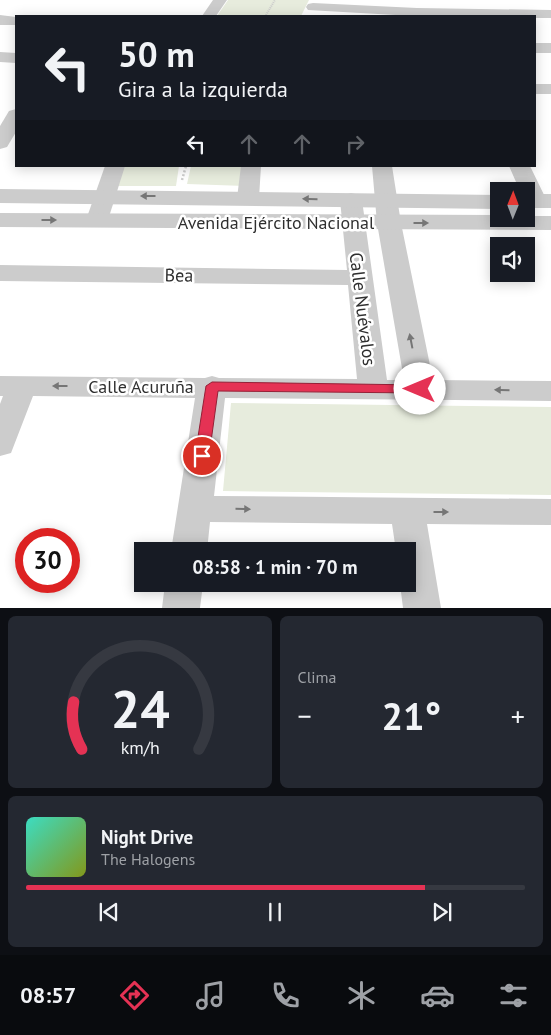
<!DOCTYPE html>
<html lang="es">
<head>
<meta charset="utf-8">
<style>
  body { margin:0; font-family:"PT Sans",sans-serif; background:#242831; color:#f1f3f6; height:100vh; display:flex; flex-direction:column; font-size:19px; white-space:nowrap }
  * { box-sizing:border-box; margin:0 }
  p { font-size:16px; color:#9ea1a6 }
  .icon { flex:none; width:28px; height:28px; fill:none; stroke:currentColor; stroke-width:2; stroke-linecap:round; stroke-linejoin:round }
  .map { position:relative; height:608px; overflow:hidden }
  .side { display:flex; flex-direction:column; gap:8px; padding:8px; background:#0d0f14; flex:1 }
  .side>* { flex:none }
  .hud { position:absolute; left:15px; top:15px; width:521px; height:152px; border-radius:0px; box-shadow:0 2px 12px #0003; background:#171b24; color:#f1f3f6; overflow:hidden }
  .needle { width:32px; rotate:1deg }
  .tools { position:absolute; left:490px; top:182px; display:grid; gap:10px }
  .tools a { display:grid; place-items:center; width:45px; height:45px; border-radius:0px; background:#171b24; box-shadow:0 2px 12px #0003; font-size:25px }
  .speed { position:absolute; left:15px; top:528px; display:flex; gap:10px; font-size:25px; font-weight:700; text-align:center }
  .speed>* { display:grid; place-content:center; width:65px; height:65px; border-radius:50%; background:#171b24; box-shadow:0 2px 12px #0003; line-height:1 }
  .speed .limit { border:8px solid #d22; background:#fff; color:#111 }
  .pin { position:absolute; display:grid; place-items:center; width:42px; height:42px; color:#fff; margin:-21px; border:2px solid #fff; border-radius:50%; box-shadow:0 1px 5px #0007 }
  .me { position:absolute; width:55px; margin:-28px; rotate:270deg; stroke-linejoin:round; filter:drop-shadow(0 0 4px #0008) }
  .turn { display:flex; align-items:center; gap:18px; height:105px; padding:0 20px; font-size:22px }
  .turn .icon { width:65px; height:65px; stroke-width:2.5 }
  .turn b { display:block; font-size:35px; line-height:42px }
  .lanes { display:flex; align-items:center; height:48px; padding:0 20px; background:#0003; justify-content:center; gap:25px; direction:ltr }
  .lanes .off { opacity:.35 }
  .big { font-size:38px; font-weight:700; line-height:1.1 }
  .side .widget { flex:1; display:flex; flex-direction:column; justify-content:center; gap:8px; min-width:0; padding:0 18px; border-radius:8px; background:#242831 }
  .side .dial { align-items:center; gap:0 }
  .dial svg { height:130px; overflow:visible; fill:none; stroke:#363941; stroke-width:7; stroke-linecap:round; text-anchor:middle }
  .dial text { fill:#f1f3f6; stroke:none }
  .song { display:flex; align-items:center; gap:15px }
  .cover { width:60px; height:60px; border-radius:8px; background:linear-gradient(135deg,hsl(170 70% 55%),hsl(70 70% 35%)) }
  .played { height:5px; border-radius:2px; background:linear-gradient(90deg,#e53254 80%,#363941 80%) }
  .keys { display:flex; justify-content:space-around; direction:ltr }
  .heat { display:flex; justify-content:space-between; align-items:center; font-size:28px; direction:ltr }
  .side .tiles { flex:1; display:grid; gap:8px; grid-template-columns:1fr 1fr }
  .widget:last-child { grid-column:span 2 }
  .trip { position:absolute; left:134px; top:542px; width:282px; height:50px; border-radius:0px; background:#171b24; box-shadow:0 2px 12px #0003; font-weight:700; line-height:50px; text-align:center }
  .dock { display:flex; height:80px; justify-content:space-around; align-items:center; background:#090b0e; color:#9ea1a6 }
  .dock .icon { width:35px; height:35px }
  .dock .on { color:#e53254 }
  .dock b { font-size:22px; color:#f1f3f6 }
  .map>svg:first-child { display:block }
</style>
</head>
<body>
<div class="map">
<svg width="551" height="608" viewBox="0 0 551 608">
  <rect width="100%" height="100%" fill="#fff"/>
  <g fill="#e7ecdd">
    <polygon points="228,0 309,0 301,16 217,16"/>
    <polygon points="123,166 179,166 176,186 116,186"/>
    <polygon points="191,166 247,166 245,186 187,184"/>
    <polygon points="231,403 551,407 551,495 223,491"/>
  </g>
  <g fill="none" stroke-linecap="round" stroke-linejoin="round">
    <g stroke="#ccc" stroke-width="2" stroke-dasharray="1 1" stroke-linecap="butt">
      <polyline points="266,15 275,0"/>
      <polyline points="257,16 271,16"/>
    </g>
    <polyline stroke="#ccc" stroke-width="2.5" stroke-dasharray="2 2" stroke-linecap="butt" points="182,180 186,166"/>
    <g fill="#ccc" fill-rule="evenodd">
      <polygon points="213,0 227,0 216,16 202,16"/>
      <polygon points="313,3 417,8 551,10 551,18 535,18 535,16 413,16 308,10 306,7 308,4"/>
      <polygon points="0,15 16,17 16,25 0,25"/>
      <rect x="535" y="43" width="16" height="10"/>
      <polygon points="0,52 16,53 16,63 0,62"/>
      <rect x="535" y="84" width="16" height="10"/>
      <polygon points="16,109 16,132 7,147 0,149 0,126 9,111"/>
      <polygon points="105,166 125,166 108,220 105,225 97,227 89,225 86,220"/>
      <polygon points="241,166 261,166 259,198 256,203 248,205 240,203 237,198"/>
      <polygon points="372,166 392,166 401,223 433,380 551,381 551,401 225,398 214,496 551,499 551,525 427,524 441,608 403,608 400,584 408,584 408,551 396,551 392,524 210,522 207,551 171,551 195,398 33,396 11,453 0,456 0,404 3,396 0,396 0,376 205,378 212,376 219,378 357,379 348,285 0,281 0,265 347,270 340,200 343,195 351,193 359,195 362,200 387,380 404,380 377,223"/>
      <polygon points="509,166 530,166 547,201 544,206 536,208 528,206 526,203 526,191 520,191"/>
      <polygon points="165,584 203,584 200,608 162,608"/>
    </g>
    <g fill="#ccc" fill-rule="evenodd">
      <polygon points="0,189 499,195 499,209 0,203"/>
      <rect x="526" y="194" width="25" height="14"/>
      <polygon points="0,213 499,215 499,219 526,219 526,216 551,216 551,230 0,227"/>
    </g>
  </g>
  <defs><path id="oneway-solid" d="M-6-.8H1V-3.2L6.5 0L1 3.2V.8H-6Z" transform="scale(1.25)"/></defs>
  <g fill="#767676">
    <use href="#oneway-solid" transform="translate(148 196) rotate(-180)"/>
    <use href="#oneway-solid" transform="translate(310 199) rotate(-179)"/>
    <use href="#oneway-solid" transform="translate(49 220)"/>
    <use href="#oneway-solid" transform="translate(421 223)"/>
    <use href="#oneway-solid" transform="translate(411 341) rotate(-101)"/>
    <use href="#oneway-solid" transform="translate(60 386) rotate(-180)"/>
    <use href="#oneway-solid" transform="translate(502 390) rotate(-179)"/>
    <use href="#oneway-solid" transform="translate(243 509) rotate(1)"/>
    <use href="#oneway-solid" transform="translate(441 512)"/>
  </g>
  <polygon fill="#e53254" stroke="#952037" points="212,382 420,385 427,389 420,393 218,391 209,456 207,460 197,460 195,456 206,386"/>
  <g text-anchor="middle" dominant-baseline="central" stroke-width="5" stroke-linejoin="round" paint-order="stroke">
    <g font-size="18" fill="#2f2f2f" stroke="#fff">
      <text x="276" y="222">Avenida Ejército Nacional</text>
      <text transform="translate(179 275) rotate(1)">Bea</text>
      <text transform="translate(363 309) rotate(83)">Calle Nuévalos</text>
      <text x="141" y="386">Calle Acuruña</text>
    </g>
  </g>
</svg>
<div class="tools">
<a><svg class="needle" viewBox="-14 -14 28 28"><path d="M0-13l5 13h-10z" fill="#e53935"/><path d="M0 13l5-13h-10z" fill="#9ea1a6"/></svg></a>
<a><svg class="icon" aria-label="sound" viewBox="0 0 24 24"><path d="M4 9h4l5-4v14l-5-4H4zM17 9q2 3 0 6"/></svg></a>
</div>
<div class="speed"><div class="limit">30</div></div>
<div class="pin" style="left:202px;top:456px;background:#d93025"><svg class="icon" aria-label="arrive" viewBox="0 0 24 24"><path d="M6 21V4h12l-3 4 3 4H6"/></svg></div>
<svg class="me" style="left:420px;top:389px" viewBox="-20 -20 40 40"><circle r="19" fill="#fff"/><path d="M0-13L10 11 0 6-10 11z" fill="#e53254"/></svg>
<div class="trip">08:58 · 1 min · 70 m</div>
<div class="hud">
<div class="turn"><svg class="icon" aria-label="left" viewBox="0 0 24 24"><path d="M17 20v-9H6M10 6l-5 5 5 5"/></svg><div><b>50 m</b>Gira a la izquierda</div></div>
<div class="lanes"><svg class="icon" aria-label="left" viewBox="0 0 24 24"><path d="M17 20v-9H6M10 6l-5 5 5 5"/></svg><svg class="icon off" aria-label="ahead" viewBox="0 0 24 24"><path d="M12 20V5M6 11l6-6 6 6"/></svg><svg class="icon off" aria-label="ahead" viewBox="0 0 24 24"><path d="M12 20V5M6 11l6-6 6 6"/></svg><svg class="icon off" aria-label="right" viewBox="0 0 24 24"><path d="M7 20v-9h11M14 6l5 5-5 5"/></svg></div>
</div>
</div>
<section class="side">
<div class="tiles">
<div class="widget dial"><svg viewBox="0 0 100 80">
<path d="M14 69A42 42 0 1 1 86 69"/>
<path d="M14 69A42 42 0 0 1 9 40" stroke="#e53254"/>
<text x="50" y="56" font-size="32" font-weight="700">24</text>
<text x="50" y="72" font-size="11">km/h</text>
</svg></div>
<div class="widget"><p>Clima</p>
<div class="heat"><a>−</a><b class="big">21°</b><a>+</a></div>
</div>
<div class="widget">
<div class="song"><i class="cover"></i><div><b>Night Drive</b><p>The Halogens</p></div></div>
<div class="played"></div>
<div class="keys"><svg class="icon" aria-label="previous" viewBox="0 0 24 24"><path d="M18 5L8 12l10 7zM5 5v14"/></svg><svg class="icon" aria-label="pause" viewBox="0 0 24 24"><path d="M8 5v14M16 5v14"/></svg><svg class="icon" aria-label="next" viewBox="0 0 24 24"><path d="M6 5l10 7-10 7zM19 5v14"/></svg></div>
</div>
</div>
</section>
<nav class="dock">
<b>08:57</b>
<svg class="icon on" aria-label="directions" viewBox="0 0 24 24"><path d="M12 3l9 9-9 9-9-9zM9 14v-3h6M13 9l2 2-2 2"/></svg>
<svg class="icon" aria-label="music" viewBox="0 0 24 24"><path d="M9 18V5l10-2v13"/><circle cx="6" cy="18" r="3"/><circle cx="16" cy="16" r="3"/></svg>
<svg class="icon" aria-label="phone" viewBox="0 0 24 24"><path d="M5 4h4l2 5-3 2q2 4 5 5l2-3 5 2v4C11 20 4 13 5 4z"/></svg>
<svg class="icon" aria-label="climate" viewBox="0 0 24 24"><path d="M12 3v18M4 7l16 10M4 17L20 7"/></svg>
<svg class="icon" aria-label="car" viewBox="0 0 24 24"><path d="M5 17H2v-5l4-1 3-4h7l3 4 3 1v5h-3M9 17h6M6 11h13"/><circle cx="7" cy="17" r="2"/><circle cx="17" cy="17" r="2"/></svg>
<svg class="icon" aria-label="filters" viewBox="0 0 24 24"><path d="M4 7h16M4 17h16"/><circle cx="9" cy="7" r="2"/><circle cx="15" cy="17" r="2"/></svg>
</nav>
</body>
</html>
